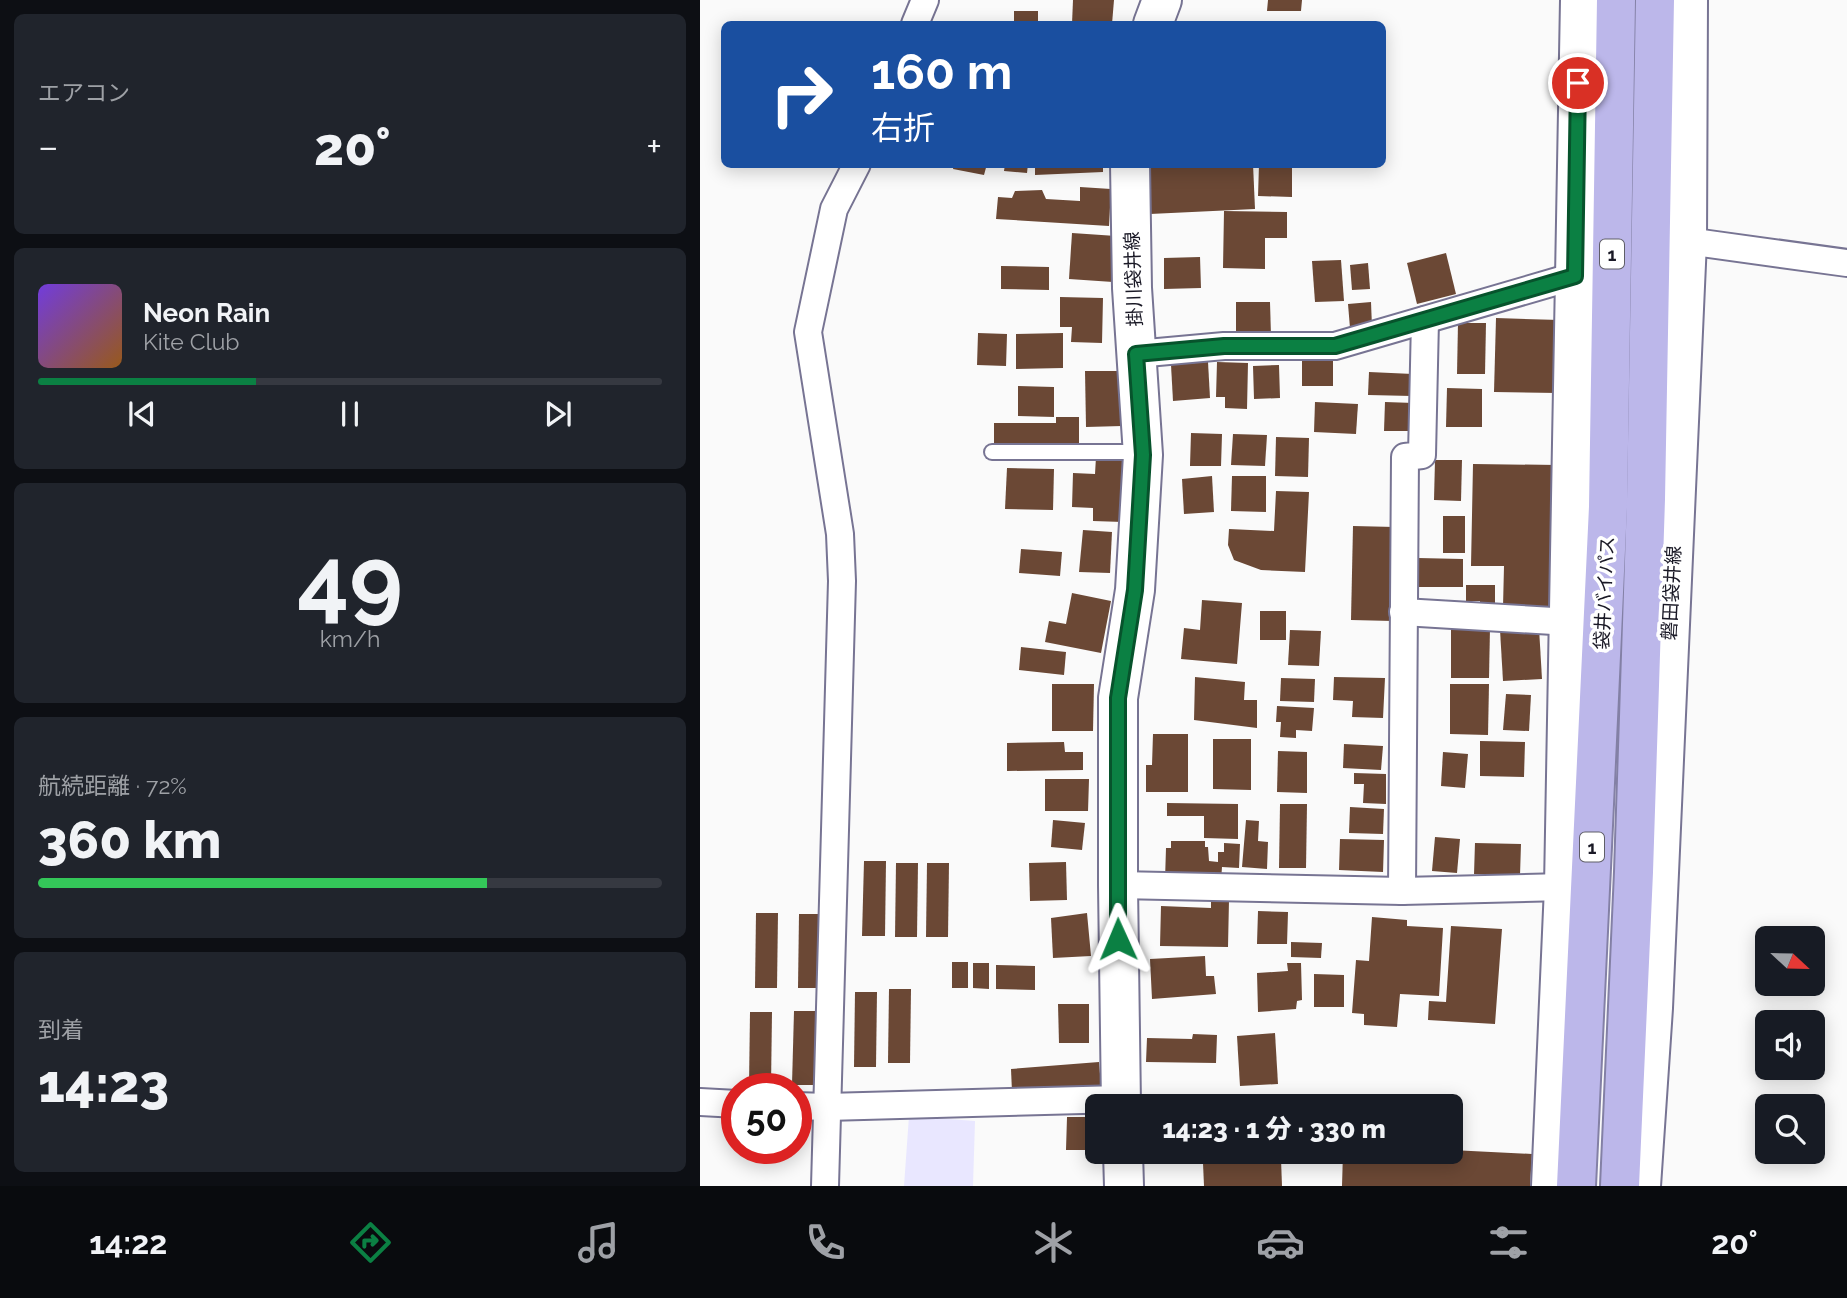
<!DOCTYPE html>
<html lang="ja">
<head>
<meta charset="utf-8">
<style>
  body { margin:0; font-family:Raleway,"Noto Sans JP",sans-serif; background:#20242c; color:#f1f3f6; height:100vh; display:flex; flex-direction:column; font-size:26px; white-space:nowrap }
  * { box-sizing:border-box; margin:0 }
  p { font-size:23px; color:#9ea1a6 }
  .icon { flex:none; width:38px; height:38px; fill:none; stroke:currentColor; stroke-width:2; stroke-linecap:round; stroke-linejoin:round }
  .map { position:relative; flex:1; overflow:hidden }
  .details { display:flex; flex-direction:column; gap:14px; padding:14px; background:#0d0f14; width:700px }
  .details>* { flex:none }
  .top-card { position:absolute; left:21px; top:21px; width:665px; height:147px; border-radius:10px; box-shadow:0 4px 18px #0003; background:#1a4fa0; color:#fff; overflow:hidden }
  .needle { width:46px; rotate:112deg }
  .tools { position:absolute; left:1055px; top:926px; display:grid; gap:14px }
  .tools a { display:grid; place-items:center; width:70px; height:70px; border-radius:10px; background:#171b24; box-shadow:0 4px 18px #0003; font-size:35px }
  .speed { position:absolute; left:21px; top:1073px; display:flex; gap:14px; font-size:35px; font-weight:700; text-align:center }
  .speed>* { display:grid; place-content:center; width:91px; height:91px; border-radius:50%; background:#171b24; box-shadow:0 4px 18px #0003; line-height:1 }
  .speed .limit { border:10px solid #d22; background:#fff; color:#111 }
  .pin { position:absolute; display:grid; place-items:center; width:60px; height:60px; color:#fff; margin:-30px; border:4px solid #fff; border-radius:50%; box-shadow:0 2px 7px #0007 }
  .me { position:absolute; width:77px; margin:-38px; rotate:359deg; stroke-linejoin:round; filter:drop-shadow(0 0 5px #0008) }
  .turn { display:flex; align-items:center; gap:24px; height:147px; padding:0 35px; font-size:32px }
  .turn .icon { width:91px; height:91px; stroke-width:2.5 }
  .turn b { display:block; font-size:49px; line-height:60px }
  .big { font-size:52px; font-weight:800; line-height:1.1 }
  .details .card { flex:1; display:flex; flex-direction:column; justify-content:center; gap:10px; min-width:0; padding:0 24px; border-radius:10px; background:#20242c }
  .details .dial { align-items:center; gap:0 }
  .dial b { font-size:91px; line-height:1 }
  .song { display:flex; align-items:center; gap:21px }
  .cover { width:84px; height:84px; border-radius:10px; background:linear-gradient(135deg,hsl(260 70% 55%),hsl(30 70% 35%)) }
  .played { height:7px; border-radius:4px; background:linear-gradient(90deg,#0b8043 35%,#363941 35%) }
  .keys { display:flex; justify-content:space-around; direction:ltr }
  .heat { display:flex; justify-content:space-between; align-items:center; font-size:38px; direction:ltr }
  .charge { height:10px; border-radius:5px; background:linear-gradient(90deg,#34c759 72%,#363941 0) }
  .trip { position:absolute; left:385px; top:1094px; width:378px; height:70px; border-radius:10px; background:#171b24; box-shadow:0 4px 18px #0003; font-weight:800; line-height:70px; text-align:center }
  .tab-bar { display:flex; height:112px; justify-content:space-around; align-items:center; background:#090b0e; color:#9ea1a6 }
  .tab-bar .icon { width:49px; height:49px }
  .tab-bar .active { color:#0b8043 }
  .tab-bar b { font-size:32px; color:#f1f3f6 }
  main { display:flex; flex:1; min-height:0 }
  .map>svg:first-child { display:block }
</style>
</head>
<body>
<main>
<section class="details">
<div class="card"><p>エアコン</p>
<div class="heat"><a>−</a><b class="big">20°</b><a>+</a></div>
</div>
<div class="card">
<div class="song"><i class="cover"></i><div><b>Neon Rain</b><p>Kite Club</p></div></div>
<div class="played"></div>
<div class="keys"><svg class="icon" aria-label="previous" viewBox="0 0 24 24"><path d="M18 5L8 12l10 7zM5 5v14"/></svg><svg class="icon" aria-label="pause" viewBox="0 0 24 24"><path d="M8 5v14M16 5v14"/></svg><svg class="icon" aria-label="next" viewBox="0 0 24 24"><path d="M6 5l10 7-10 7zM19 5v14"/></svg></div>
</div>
<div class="card dial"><b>49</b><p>km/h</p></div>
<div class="card"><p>航続距離 · 72%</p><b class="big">360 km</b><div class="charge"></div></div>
<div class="card"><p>到着</p><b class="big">14:23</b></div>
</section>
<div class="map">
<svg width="1147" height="1186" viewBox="0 0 1147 1186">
  <rect width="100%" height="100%" fill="#fafafa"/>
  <polygon fill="#e9e7ff" points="209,1116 275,1121 273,1186 204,1186"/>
  <g fill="#6b4835">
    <polygon points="373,0 414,0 412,24 372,24"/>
    <polygon points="568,0 602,0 601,11 567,11"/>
    <rect x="314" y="11" width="24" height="13"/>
    <polygon points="254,164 287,164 284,175 253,169"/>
    <polygon points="305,164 328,164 327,173 304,171"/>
    <polygon points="335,164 403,164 403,172 335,175"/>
    <polygon points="448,164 553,164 555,209 450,214"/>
    <polygon points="559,164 592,164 592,197 558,196"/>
    <polygon points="380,187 411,189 409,226 296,219 298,197 312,198 315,191 342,190 346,199 380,201"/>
    <polygon points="524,211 587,212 587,238 565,238 565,269 523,268"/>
    <polygon points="372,233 416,236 413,282 369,279"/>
    <polygon points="746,253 756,294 717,304 707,263"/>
    <polygon points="500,257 501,288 464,289 464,258"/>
    <polygon points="641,260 644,301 615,302 612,261"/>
    <polygon points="668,263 670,289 652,290 650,265"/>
    <polygon points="301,266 349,267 349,290 301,289"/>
    <polygon points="360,297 403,298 402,343 371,342 372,327 360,327"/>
    <polygon points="536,302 570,302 571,336 536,336"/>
    <polygon points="671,302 672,327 650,328 648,304"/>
    <polygon points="796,318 860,320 858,393 794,392"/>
    <polygon points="758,323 786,323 785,374 757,374"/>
    <polygon points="278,333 307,334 306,366 277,365"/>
    <polygon points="363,333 363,368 316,369 316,334"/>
    <rect x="602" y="361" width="31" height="25"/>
    <polygon points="508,362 510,398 473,401 471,365"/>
    <polygon points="517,362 548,363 547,409 525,408 525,397 516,397"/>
    <polygon points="579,365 580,398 554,399 553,366"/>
    <polygon points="385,371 421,371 422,426 386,427"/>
    <polygon points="669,372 713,374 712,396 668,395"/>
    <polygon points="318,386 354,387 354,417 318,416"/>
    <polygon points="747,388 782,389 782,427 746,427"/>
    <polygon points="615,402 658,404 656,434 614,432"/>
    <polygon points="685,402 714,403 713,431 684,431"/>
    <polygon points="356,417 379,417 379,443 294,443 294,423 356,423"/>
    <polygon points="491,433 522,434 521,466 490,466"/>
    <polygon points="533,434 567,435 565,466 531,465"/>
    <polygon points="576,437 609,438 608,477 575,476"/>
    <polygon points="396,457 426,459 423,522 393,521 393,508 372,507 373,473 395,474"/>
    <polygon points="735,460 762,460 761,501 734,500"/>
    <polygon points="773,464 857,465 855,608 803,607 804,566 771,566"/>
    <polygon points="307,468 354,469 353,510 305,509"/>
    <polygon points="512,476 514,512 484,514 482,479"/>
    <polygon points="532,476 566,476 566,512 531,511"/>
    <polygon points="576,491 609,492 605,572 561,570 534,560 528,545 529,529 574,531"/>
    <rect x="743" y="516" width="22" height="37"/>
    <polygon points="653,526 695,527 693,621 651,620"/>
    <polygon points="383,530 412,532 410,573 379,572"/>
    <polygon points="321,549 362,552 360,576 319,573"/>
    <polygon points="718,558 763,559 763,587 718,587"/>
    <polygon points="766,585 795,585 795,609 780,609 780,601 766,601"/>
    <polygon points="372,593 411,601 401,653 345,642 349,621 366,624"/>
    <polygon points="502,600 542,603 537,664 481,659 484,628 500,630"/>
    <rect x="560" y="611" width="26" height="29"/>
    <polygon points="751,627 790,628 789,678 751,678"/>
    <polygon points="839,628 842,679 803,681 800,630"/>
    <polygon points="590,630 621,631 619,666 588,665"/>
    <polygon points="321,647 366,652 364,675 319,670"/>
    <polygon points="495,677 545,682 544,700 557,700 557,728 494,720"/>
    <polygon points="634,677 685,678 683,718 652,717 653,701 633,700"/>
    <polygon points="581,678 615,679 614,702 580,701"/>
    <polygon points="352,684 394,684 393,731 352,731"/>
    <polygon points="750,684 789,684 788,735 750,734"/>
    <polygon points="806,694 831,695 829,731 803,730"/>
    <polygon points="577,706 614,708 612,731 596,730 596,738 580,737 581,722 576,722"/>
    <polygon points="453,734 488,734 488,792 446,792 446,765 452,765"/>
    <polygon points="513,739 551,739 551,790 513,789"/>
    <polygon points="780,741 825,742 824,777 780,776"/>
    <polygon points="364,742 365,752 383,752 383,770 307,771 307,743"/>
    <polygon points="644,744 683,746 681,770 643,768"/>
    <polygon points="578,751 607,752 607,793 577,792"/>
    <polygon points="743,752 768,754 765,788 741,786"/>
    <polygon points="654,773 686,774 686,804 663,803 664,784 654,784"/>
    <polygon points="345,779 389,779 388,811 345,811"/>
    <polygon points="467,803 538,804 538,839 504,838 504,816 467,816"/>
    <polygon points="580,804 607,804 606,868 579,868"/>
    <polygon points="650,807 684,809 683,834 649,833"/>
    <polygon points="353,820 385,823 382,850 351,847"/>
    <polygon points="546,820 559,821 558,841 568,842 567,869 542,867"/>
    <polygon points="735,837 760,839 757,873 732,871"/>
    <polygon points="640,839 684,840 683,872 639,870"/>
    <polygon points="471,841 505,841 505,847 508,847 509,861 518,862 518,852 524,852 524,843 540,844 539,868 522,867 521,881 465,880 466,848 471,848"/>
    <polygon points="775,843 821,844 820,875 774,874"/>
    <polygon points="164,861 186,861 185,936 162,936"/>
    <polygon points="366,862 367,900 330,901 329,863"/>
    <polygon points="196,863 218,863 217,937 195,937"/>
    <polygon points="227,863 249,863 248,937 226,937"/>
    <polygon points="511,900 529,900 528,947 460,946 461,906 511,908"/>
    <polygon points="558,911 588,912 587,944 557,944"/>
    <polygon points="56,913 78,913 77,988 55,988"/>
    <polygon points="387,913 391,956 353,958 351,918"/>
    <polygon points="99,914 122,914 120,988 98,988"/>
    <polygon points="672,917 707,920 707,926 743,928 739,996 700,994 697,1027 664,1025 664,1014 652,1013 656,960 669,961"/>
    <polygon points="751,926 802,929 795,1024 728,1020 729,1001 746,1002"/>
    <polygon points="591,942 622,943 621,958 591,957"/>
    <polygon points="505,956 506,976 514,976 516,994 452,999 450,959"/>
    <rect x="252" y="962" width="16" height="26"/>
    <polygon points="273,963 289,963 289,989 273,988"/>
    <polygon points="587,963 601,963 602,1000 597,1001 596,1009 558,1012 557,973 588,971"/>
    <polygon points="296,965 335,966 335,990 296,989"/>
    <polygon points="614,974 644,975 644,1007 614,1007"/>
    <polygon points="189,989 211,989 210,1063 188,1063"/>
    <polygon points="155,992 177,992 176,1067 154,1067"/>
    <polygon points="358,1004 389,1004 389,1043 359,1043"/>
    <polygon points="94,1011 116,1011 115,1085 92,1085"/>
    <polygon points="50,1012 72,1012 71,1087 49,1087"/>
    <polygon points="575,1033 578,1084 540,1086 537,1036"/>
    <polygon points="493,1034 517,1035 516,1063 446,1062 447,1038 492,1039"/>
    <polygon points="399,1062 401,1086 312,1092 311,1069"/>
    <polygon points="484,1096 484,1106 446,1106 445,1099"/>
    <polygon points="367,1117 397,1117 397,1150 366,1150"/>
    <polygon points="751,1150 832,1154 830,1186 642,1186 643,1152"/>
    <polygon points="581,1159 582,1186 504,1186 503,1163"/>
  </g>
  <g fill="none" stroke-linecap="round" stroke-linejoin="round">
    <defs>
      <polyline id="lane" points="292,452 442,452"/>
      <g id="street">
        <polyline points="215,24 225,0"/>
        <polyline points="987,241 1147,263"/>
        <polyline points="436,354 524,346 635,346 875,276"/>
        <polyline points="703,612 870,622"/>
        <polyline points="418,885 702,891 864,887"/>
        <polyline points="702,891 705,457 722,455 725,320"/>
        <polyline points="0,1102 37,1104"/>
        <polyline points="96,1106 127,1107 421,1099"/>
        <polyline points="125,1186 142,581 140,534 108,332 134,209 157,164"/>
      </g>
      <g id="secondary">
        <polyline points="453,24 462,0"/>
        <polyline points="421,1106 418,885 418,698 435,590 443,455 432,288 430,164"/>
        <polyline points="423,1152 424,1186"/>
        <polyline points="851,1186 864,887 880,0"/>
        <polyline points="941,1186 953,1008 987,241 988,0"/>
      </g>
      <g id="highway">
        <polyline points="876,1186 908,507 916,0"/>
        <polyline points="920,1186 934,872 946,499 955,0"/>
      </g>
    </defs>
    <use href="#lane" stroke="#777493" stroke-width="18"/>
    <use href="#street" stroke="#777493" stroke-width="30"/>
    <use href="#secondary" stroke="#777493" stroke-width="42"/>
    <use href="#highway" stroke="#8380a5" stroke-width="42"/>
    <use href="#lane" stroke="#fff" stroke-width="14"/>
    <use href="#street" stroke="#fff" stroke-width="26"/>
    <use href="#secondary" stroke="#fff" stroke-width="38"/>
    <use href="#highway" stroke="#bcb7ea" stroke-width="38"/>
  </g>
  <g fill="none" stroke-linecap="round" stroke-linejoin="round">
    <defs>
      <polyline id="route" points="418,939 418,698 435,590 443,455 436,354 524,346 635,346 875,276 878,83"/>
    </defs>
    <use href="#route" stroke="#07532c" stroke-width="18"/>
    <use href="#route" stroke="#0b8043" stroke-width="12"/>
  </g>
  <g text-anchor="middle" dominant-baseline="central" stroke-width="7" stroke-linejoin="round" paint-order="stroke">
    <g fill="#fff" stroke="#5f5e67" stroke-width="2">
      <rect x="900" y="239.5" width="24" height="29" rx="5"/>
      <rect x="880" y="832.5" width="24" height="29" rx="5"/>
    </g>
    <g font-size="18" font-weight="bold" fill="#1a1926">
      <text x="912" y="254">1</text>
      <text x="892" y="847">1</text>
    </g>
    <g font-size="19" fill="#1a1926" stroke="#fff">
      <text transform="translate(433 279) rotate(-92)">掛川袋井線</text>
      <text transform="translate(904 593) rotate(-87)">袋井バイパス</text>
      <text transform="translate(971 593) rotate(-87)">磐田袋井線</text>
    </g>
  </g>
</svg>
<div class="tools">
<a><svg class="needle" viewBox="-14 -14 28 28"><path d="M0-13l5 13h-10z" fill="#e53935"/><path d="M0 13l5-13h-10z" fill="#9ea1a6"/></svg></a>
<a><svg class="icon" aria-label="sound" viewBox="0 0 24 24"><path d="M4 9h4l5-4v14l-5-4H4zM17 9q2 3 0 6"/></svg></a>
<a><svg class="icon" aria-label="search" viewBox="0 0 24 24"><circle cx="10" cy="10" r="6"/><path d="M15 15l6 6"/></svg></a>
</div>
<div class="speed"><div class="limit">50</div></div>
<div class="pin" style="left:878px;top:83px;background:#d93025"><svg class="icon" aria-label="arrive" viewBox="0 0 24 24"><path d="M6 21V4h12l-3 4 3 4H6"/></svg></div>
<svg class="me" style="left:418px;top:939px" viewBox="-20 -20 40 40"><path d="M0-17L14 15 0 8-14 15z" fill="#0b8043" stroke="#fff" stroke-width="4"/></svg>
<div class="trip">14:23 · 1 分 · 330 m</div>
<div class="top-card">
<div class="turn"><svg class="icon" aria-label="right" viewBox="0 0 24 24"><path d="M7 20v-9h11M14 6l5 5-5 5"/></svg><div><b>160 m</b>右折</div></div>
</div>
</div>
</main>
<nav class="tab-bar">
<b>14:22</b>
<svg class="icon active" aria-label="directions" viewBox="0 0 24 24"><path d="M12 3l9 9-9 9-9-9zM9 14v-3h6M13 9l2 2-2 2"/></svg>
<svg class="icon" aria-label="music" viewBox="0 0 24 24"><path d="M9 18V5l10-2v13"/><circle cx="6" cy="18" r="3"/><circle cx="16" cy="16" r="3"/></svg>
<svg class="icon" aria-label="phone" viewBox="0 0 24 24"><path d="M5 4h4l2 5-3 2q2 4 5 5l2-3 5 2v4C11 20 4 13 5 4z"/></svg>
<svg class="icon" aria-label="climate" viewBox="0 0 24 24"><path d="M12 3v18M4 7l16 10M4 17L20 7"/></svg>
<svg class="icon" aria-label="car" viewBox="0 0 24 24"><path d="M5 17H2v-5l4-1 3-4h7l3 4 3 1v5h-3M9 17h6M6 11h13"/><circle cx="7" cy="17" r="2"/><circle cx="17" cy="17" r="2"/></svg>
<svg class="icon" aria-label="filters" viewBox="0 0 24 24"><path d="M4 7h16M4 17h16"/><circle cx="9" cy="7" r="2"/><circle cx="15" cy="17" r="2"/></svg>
<b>20°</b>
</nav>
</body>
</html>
